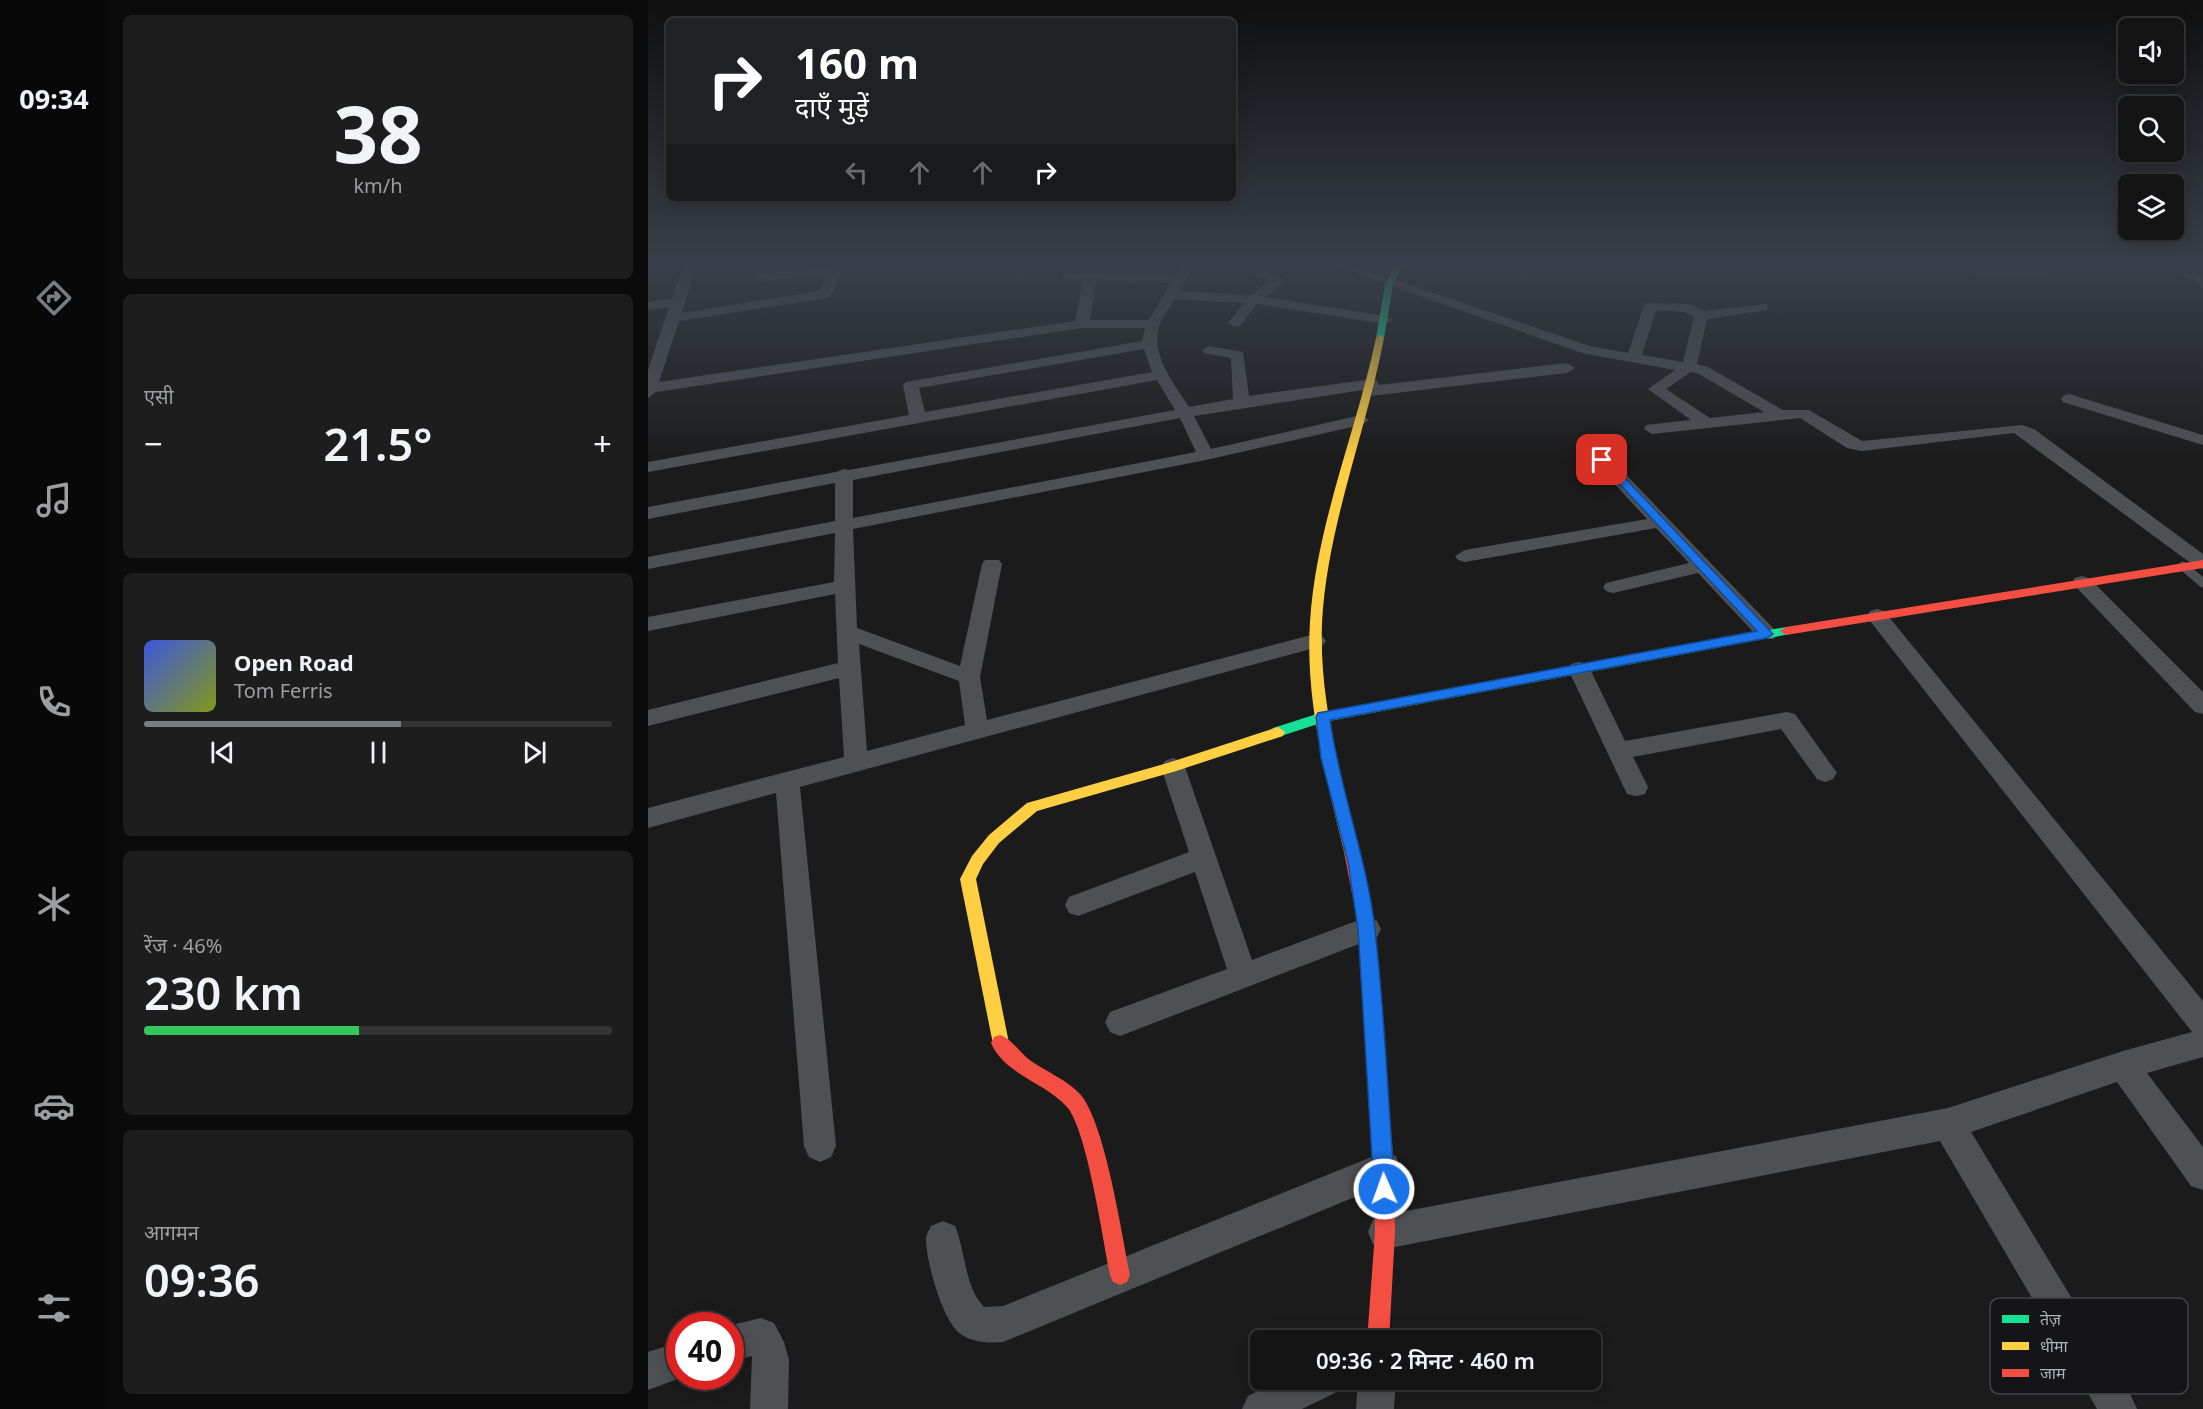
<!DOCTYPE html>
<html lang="hi">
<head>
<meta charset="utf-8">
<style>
  body { margin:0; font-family:"Noto Sans","Noto Sans Devanagari",sans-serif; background:#1d1d1d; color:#f1f3f6; height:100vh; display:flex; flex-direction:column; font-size:22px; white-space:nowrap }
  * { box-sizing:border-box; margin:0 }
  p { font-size:20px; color:#9d9ea0 }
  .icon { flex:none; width:33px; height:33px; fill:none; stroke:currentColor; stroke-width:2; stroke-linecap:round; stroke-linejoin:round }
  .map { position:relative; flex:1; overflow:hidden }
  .side { display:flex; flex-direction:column; gap:15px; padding:15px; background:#0b0b0b; width:540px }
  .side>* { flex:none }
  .hud { position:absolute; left:18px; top:18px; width:570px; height:183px; border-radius:9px; box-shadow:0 3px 15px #0003,0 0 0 2px #333334; background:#202124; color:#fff; overflow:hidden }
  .buttons { position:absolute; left:1470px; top:18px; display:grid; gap:12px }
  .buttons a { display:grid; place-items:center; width:66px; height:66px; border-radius:9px; background:#141414; box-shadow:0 3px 15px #0003,0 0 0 2px #333334; font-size:30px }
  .speed { position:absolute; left:18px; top:1312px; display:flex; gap:12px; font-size:30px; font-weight:700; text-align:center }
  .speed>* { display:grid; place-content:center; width:78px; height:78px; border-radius:50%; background:#141414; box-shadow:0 3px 15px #0003,0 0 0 2px #333334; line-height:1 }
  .speed .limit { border:9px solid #d22; background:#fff; color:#111 }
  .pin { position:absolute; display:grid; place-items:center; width:51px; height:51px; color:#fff; margin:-26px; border-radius:12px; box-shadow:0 3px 9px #0006 }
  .me { position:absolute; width:66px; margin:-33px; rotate:358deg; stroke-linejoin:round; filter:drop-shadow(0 0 4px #0008) }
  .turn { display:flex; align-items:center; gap:21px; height:126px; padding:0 30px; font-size:27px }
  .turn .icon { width:78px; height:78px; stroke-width:2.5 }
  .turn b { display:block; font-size:42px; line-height:51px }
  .lanes { display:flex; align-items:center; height:57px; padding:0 30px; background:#0003; justify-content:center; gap:30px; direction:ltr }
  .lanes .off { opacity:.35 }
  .big { font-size:45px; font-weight:600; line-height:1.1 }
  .side .widget { flex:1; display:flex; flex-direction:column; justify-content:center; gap:9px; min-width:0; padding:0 21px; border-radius:9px; background:#1d1d1d }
  .side .dial { align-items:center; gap:0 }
  .dial b { font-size:78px; line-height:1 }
  .song { display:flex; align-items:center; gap:18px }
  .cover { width:72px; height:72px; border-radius:9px; background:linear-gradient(135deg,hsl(230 70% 55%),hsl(70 70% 35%)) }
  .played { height:6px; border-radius:3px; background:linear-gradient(90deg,#7a7c83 55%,#333334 55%) }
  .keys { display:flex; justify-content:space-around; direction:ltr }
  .heat { display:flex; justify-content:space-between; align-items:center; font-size:33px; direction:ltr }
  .charge { height:9px; border-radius:4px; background:linear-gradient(90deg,#34c759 46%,#333334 0) }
  .trip { position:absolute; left:602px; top:1330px; width:351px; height:60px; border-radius:9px; background:#141414; box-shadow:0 3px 15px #0003,0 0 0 2px #333334; font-weight:600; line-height:60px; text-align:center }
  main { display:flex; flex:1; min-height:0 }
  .tabs { display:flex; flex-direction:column; width:108px; justify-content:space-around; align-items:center; background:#080808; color:#9d9ea0 }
  .tabs .icon { width:42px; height:42px }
  .tabs .on { color:#7a7c83 }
  .tabs b { font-size:27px; color:#f1f3f6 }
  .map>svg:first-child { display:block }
</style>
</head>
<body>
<main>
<nav class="tabs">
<b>09:34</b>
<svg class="icon on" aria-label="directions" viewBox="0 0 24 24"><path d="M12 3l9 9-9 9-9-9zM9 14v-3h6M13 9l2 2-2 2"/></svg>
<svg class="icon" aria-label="music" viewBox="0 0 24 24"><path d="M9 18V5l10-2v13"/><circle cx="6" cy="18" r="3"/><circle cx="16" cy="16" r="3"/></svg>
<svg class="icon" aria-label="phone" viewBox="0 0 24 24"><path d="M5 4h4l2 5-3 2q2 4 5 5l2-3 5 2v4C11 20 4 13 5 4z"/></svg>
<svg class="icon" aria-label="climate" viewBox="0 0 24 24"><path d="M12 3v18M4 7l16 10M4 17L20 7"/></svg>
<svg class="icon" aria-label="car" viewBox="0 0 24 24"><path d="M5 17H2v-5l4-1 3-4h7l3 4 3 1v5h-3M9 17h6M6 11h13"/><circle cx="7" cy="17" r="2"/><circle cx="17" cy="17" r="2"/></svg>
<svg class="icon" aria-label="filters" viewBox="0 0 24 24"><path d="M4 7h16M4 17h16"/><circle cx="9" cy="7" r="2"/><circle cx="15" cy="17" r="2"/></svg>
</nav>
<section class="side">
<div class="widget dial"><b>38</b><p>km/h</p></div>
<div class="widget"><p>एसी</p>
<div class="heat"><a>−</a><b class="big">21.5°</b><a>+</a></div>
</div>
<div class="widget">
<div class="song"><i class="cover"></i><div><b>Open Road</b><p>Tom Ferris</p></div></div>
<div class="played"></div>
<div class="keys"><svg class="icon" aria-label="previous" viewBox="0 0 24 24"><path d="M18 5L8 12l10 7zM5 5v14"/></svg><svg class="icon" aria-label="pause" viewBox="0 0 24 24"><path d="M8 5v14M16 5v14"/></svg><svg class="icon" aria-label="next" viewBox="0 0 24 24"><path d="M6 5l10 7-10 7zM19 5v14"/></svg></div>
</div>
<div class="widget"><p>रेंज · 46%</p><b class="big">230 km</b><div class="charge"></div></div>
<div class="widget"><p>आगमन</p><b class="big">09:36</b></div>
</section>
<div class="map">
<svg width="1555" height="1409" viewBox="0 0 1555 1409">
  <rect width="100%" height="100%" fill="#1b1b1b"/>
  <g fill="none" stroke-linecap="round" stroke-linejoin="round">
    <polyline stroke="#4f5054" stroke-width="9" points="1535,566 1555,583"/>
    <g fill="#4f5054" fill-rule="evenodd">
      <path d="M35,266H48L34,313L171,291L178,274L115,281L108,277L110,274L191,266L193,269L185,293L179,298L31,321L11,382L427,321L435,280L415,279V273L528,275L533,266H546L531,291L603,295L621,281L585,266H604L638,280L618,297L737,316L744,320L737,324L609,304L592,326L587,327L580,323L596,303L527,299C522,307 515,316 512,324C501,353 526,384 541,407L585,399L583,358L556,353L554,350L561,346L595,352L601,396L724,379L729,381L731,385L919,363L927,368L919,373L722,396L716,394L715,390L546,416L563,449L713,415L721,420L713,425L558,460L205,529L209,628L312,666L334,564L337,560H351L354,564L332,677L339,720L667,634L674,636L678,641L674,646L152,787L188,1146L183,1157L172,1162L161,1157L156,1146L128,793L0,828V808L196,757L191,678L0,726V710L190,663L187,594L0,631V617L186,582L187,533L0,569V557L187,521V483L0,519V507L188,472L196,469L201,470L527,410L509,380L0,472V462L261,415L255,385L258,382L494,341L497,328H434L8,392L0,398V370L21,307L0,310V302L24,299ZM448,281L523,283L501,320H442ZM496,349L504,372L277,412L271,388ZM532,418L548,452L205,518V480ZM211,644L311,681L317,725L219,751Z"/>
      <path d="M686,266H706L942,346L980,353L997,303L1039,304L1057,311L1119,304V310L1059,319L1049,364L1060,367L1135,410H1161L1214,441L1374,425L1386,429L1555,554V569L1548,567L1366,433L1214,451L1199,448L1152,418L1004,434L996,429L998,425L1043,420L1000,389L1027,370L934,353ZM1008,310L1036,312L1046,317L1035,362L994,355ZM1043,372L1051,374L1116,412L1062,418L1018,389Z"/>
      <polygon points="1275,266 1407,266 1397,275 1337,275 1281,270"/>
      <polygon points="1523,266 1538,266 1555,278 1555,288"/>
      <polygon points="1421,394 1555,435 1555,445 1415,402 1413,399 1415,396"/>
      <polygon points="954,455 960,456 1126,629 1129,634 1126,639 1112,639 1050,573 965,593 958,591 955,587 958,583 1041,563 1008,528 817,562 810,560 807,556 817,550 999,519 948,464 945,460 948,456"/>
      <polygon points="1434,576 1441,578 1555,692 1555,714 1547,712 1427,586 1424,582 1427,578"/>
      <polygon points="1229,609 1236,611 1555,1001 1555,1057 1499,1073 1555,1147 1555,1190 1543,1186 1469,1082 1323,1132 1483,1396 1489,1409 1449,1409 1292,1141 737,1249 725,1244 720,1232 725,1220 737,1215 1300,1108 1475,1051 1544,1032 1222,621 1219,616 1222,611"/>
      <polygon points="931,662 939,664 942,669 977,741 1139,712 1147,714 1189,773 1185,779 1177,782 1169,779 1133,729 985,757 1000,787 997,794 988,796 979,794 920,669 923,664"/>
      <polygon points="525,758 533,761 537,767 604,960 719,917 729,921 733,929 729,937 472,1036 462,1032 457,1022 462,1012 579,969 547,872 430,916 421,913 417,905 421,897 541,852 513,767 517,761"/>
      <path d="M736,1152L748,1156L752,1168L748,1180L355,1342C340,1343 328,1343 314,1335C295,1324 278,1261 278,1239C278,1235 281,1230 283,1226L295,1221L307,1226C318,1252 316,1286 336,1307L355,1306Z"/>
      <polygon points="113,1318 126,1323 136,1342 141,1360 140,1409 102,1409 104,1356 82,1361 82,1326 79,1326"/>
      <polygon points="32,1342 32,1377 35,1377 0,1390 0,1352"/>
      <polygon points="633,1380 693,1380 687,1393 654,1409 594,1409 600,1396"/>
      <polygon points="710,1380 748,1380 746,1409 708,1409"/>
    </g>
    <g fill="#16e098" fill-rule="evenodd">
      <polygon points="747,266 755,266 745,284 736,338 732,341 728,338 737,284"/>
      <polygon points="1138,627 1142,628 1144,631 1142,634 676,722 630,737 623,732 625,728 675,712"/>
    </g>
    <g fill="#ffcf43" fill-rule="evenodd">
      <path d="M732,335L736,338C718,433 679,526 674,623C671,699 692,774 711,847L708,851L703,853L698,851L695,847C677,774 657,698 662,622C668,525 708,433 728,338Z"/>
      <polygon points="630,727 637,732 635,736 525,772 389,811 351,843 335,864 328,879 361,1043 358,1049 352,1051 346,1049 312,879 324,856 341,835 379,803 523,762"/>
    </g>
    <g fill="#f24e42" fill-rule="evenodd">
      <polygon points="1555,560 1555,568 1138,635 1132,631 1138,627"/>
      <polygon points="703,841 708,843 711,847 727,929 746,1168 747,1232 741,1341 719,1341 727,1232 726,1168 711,929 695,847 698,843"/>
      <path d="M352,1035C364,1039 372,1053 383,1061C399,1072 419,1080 432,1094C457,1122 474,1235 482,1275L479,1282L472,1285L465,1282L462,1275C455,1240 439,1130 419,1107C397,1082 357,1075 343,1043L346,1037Z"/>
    </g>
  </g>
  <linearGradient id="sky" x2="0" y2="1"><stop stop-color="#0f0f0f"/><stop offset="0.57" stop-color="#393f4a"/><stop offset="1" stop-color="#393f4a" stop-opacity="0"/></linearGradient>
  <rect width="1555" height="464" fill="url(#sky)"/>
  <path fill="#1a73e8" stroke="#114b97" stroke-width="1.5" d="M951,458H958L1125,634L1119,638L682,720C692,791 719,858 727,930C737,1016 740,1103 747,1189L744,1196L736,1199L729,1196L726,1189L710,929L700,862L673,758L668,717L670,713L1109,631L951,462Z"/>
  <rect x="1342" y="1298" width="198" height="96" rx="9" fill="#151518" stroke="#434449" stroke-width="1.5"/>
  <rect x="1354" y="1315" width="27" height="8" fill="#16e098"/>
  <rect x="1354" y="1342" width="27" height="8" fill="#ffcf43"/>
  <rect x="1354" y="1369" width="27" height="8" fill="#f24e42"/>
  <g font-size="16" fill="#adb1bb">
    <text x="1392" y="1325">तेज़</text>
    <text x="1392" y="1352">धीमा</text>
    <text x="1392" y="1379">जाम</text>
  </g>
</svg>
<div class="buttons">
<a><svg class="icon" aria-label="sound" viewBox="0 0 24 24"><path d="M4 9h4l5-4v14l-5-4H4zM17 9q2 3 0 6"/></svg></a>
<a><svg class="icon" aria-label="search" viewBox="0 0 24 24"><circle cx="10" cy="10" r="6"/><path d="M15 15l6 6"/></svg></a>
<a><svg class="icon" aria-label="layers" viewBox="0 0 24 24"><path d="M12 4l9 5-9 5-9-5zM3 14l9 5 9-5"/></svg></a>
</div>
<div class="speed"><div class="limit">40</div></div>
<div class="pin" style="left:954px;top:460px;background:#d93025"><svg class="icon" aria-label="arrive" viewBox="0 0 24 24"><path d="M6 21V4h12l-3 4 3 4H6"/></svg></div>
<svg class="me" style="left:736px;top:1189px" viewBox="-20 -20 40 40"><circle r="17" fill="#1a73e8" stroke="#fff" stroke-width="3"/><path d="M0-11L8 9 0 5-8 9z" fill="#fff"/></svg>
<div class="trip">09:36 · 2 मिनट · 460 m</div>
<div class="hud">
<div class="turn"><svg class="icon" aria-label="right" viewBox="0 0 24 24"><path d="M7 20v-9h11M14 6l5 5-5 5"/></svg><div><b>160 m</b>दाएँ मुड़ें</div></div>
<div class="lanes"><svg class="icon off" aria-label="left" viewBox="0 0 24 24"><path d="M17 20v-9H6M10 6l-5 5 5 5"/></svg><svg class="icon off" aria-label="ahead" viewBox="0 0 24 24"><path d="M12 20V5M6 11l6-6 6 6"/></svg><svg class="icon off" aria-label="ahead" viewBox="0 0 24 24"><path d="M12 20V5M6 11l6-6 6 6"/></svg><svg class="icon" aria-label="right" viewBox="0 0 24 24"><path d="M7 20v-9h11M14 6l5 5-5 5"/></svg></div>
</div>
</div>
</main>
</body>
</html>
